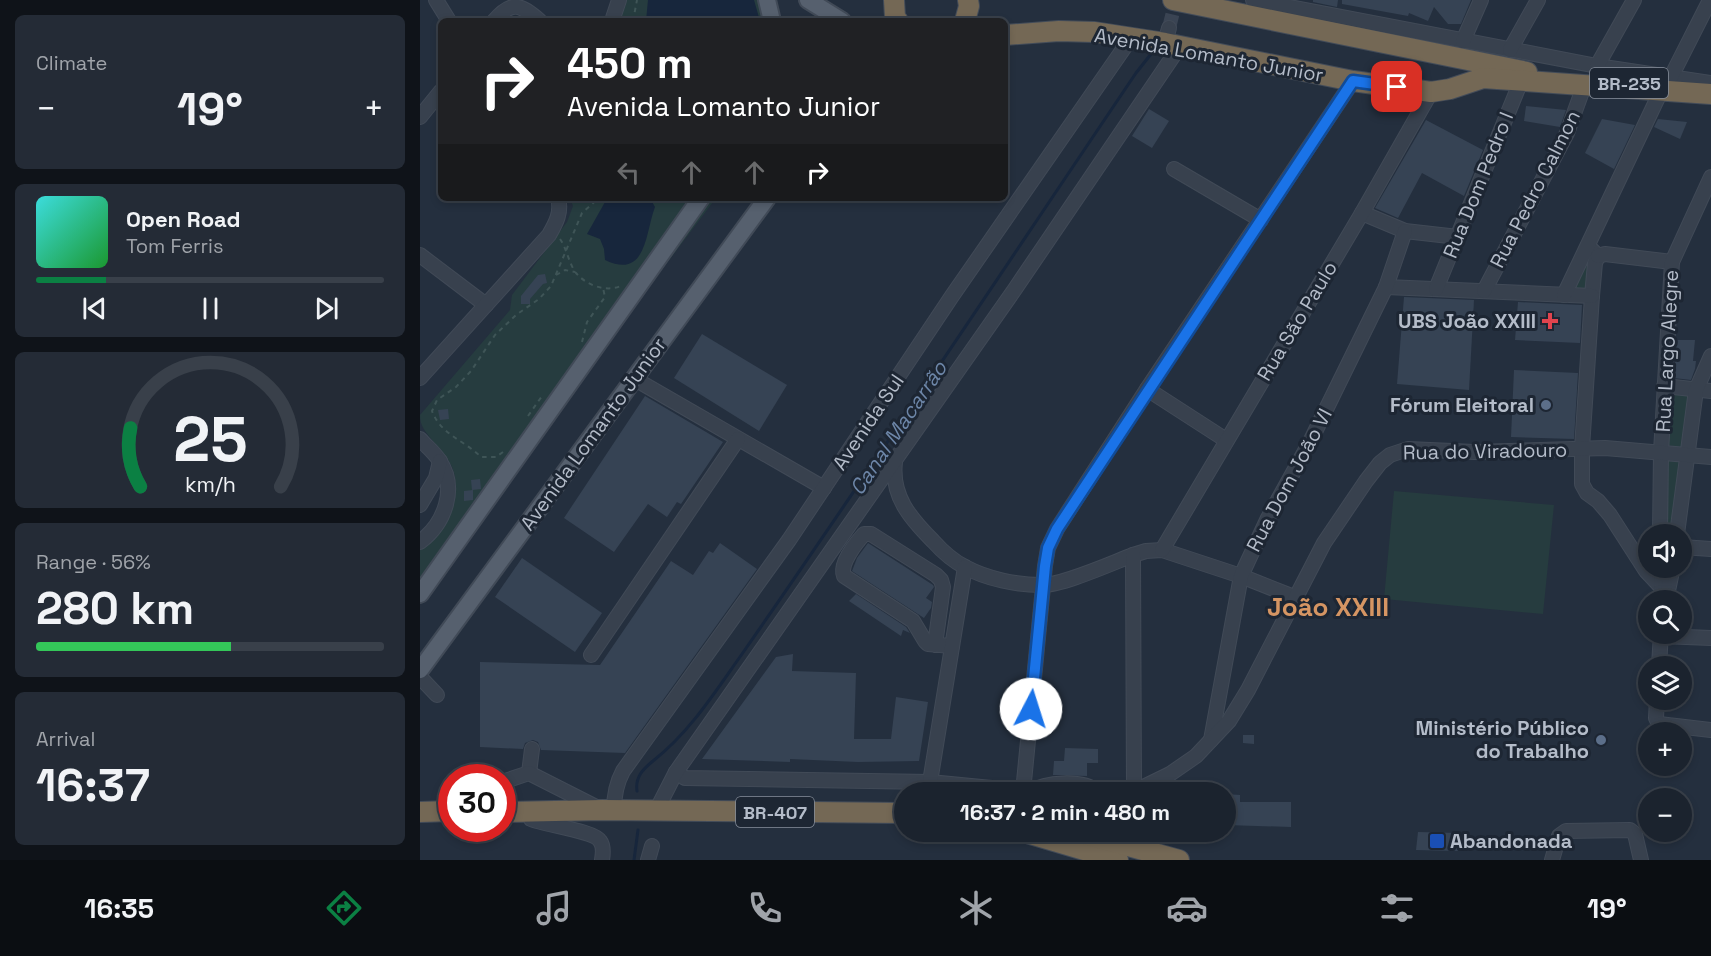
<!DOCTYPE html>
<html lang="en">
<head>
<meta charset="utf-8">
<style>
  body { margin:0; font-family:"Space Grotesk",sans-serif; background:#242b36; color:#f1f3f6; height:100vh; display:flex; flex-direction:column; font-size:22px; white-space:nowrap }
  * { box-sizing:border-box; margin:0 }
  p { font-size:20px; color:#a0a4aa }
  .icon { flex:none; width:33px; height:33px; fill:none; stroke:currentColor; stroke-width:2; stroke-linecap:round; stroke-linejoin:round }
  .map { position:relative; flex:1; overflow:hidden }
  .sheet { display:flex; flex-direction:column; gap:15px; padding:15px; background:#0f1319; width:420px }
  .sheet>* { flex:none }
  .hud { position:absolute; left:18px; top:18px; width:570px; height:183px; border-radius:9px; box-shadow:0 3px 9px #0003,0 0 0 2px #39404a; background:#202124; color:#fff; overflow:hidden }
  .tools { position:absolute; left:1218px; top:524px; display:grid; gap:12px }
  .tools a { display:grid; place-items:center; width:54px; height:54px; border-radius:50%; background:#1b232e; box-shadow:0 3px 9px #0003,0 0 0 2px #39404a; font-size:30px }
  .speed { position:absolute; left:18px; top:764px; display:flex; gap:12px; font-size:30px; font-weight:700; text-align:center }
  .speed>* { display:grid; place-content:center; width:78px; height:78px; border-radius:50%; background:#1b232e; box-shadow:0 3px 9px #0003,0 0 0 2px #39404a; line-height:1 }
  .speed .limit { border:9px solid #d22; background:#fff; color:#111 }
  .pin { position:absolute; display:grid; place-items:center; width:51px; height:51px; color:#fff; margin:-26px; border-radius:12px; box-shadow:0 3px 9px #0006 }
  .me { position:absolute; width:66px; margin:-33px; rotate:5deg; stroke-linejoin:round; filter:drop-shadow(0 0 4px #0008) }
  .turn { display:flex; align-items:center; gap:21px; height:126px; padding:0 30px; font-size:27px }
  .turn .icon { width:78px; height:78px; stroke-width:2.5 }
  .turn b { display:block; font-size:42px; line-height:51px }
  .lanes { display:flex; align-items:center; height:57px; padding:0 30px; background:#0003; justify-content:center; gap:30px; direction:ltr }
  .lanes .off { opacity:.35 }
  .big { font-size:45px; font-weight:700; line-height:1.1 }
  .sheet .card { flex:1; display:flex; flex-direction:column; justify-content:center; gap:9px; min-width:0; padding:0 21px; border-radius:9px; background:#242b36 }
  .sheet .dial { align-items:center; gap:0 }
  .dial svg { height:156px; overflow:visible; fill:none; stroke:#39404a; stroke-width:7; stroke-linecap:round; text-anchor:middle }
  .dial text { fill:#f1f3f6; stroke:none }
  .song { display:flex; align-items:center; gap:18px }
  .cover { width:72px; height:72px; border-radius:9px; background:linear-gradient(135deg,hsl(180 70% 55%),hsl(130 70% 35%)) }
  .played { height:6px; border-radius:3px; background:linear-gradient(90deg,#0b8043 20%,#39404a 20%) }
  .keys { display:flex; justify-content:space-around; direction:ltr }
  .heat { display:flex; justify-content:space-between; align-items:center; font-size:33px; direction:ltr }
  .charge { height:9px; border-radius:4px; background:linear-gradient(90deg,#34c759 56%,#39404a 0) }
  .trip { position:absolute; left:474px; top:782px; width:342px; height:60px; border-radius:30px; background:#1b232e; box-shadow:0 3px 9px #0003,0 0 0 2px #39404a; font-weight:700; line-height:60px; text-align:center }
  .tabs { display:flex; height:96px; justify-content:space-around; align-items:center; background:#0b0e12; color:#a0a4aa }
  .tabs .icon { width:42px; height:42px }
  .tabs .current { color:#0b8043 }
  .tabs b { font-size:27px; color:#f1f3f6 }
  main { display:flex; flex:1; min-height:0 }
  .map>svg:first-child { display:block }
</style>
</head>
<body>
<main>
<section class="sheet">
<div class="card"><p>Climate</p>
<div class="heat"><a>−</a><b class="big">19°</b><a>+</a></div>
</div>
<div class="card">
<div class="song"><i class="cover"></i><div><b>Open Road</b><p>Tom Ferris</p></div></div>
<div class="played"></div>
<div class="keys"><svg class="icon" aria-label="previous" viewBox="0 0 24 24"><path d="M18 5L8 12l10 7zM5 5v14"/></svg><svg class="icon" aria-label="pause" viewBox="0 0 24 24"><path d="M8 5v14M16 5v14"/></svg><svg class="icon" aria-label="next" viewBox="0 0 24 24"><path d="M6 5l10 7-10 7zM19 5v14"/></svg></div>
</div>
<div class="card dial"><svg viewBox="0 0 100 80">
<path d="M14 69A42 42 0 1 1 86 69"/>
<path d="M14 69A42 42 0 0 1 9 39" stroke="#0b8043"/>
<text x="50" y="56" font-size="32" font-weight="700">25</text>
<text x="50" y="72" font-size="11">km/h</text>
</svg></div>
<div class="card"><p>Range · 56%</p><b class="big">280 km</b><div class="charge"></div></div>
<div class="card"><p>Arrival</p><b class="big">16:37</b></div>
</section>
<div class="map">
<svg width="1291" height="860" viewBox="0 0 1291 860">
  <rect width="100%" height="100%" fill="#242f3e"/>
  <g fill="#263c3f">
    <polygon points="202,0 350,0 357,21 196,21"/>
    <path d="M150,198H296L0,590V545C19,523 45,499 32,467C28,457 18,448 12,440C5,431 0,426 0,415L90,310L92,295L147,222L153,206Z"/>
    <polygon points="1169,253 1172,255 1169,292 1151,290"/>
    <polygon points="1247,393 1269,394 1262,447 1245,445"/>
    <polygon points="1245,457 1261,458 1252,524 1244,522"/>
    <polygon points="974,491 1134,505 1123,614 964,599"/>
  </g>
  <g fill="#17263c">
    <polygon points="228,0 334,0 340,21 226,21"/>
    <path d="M201,198H230L235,207C225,233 227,280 185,260L184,249L180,239L167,234L185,202Z"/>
  </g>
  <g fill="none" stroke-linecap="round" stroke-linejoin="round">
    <g stroke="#17263c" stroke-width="3">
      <path d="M217,791C215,777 223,769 233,761C270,732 295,692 322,654C456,462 585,267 716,73L731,54"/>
      <polyline points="214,860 218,830"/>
    </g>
  </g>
  <g fill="#364354">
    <polygon points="893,0 918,0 917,7 893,2"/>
    <polygon points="922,0 1051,0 1041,24 1028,24 1014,7 1008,21 989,13 988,16 922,4"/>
    <polygon points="1106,106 1146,110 1140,127 1104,121"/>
    <polygon points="729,109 749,121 732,148 712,136"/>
    <polygon points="1182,119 1215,125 1194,169 1165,153"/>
    <polygon points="1238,119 1267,122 1260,139 1234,127"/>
    <polygon points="1006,120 1063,150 1044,196 1002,173 978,218 955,208"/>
    <polygon points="125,274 127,283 123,284 110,299 110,304 101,304 101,296 118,275"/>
    <polygon points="984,297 1054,300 1049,390 977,384"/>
    <polygon points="1098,302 1162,305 1160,343 1095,340"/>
    <polygon points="282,334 367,385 339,431 254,378"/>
    <polygon points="1256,340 1275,340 1273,361 1276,361 1275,369 1271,380 1254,378"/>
    <polygon points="1094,370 1158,373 1154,439 1091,437"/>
    <polygon points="225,396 303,442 261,504 257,502 247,517 228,504 194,552 144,518"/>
    <polygon points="28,409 29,419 20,420 18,410"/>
    <polygon points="60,479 61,489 52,490 51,480"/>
    <polygon points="53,490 53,500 44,501 44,491"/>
    <polygon points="300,543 337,569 205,753 121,750 118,742 113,740 105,743 103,749 60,747 60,662 180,665 251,561 273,575 289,551 293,553"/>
    <polygon points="448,543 513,585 514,587 506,598 512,602 511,608 504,618 432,571 437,558"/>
    <polygon points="102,558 182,613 155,652 75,597"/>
    <polygon points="436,594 486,627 490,633 483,630 481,636 429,601"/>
    <polygon points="373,654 372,671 436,673 434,739 471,739 476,697 508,702 499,761 438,762 370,759 370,762 282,759 356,657"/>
    <polygon points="823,735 834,735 834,744 823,743"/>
    <polygon points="645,748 678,749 678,763 667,763 667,776 633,775 634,761 644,761"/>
    <polygon points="806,794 820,795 820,802 871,802 871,827 806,825"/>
    <polygon points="998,832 1038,833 1038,851 996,850"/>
  </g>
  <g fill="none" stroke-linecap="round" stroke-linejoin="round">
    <polyline stroke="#3a4453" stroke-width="14" stroke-dasharray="14 7" stroke-linecap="butt" points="749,28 756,0"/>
    <defs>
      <g id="minor">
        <polyline points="16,0 29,21"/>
        <polyline points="833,0 1177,66 1291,83"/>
        <path d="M74,21C92,0 100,4 120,21"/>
        <polyline points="192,21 199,0"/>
        <polyline points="1043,41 1061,0"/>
        <polyline points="745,43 749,28"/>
        <polyline points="1090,50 1118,0"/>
        <polyline points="1177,66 1214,0"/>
        <polyline points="1251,77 1290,0"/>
        <polyline points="0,117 21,91"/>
        <polyline points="754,169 841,220"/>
        <polyline points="942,213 985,231 1038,237"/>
        <polyline points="1168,246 1178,256 1175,263 1172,296 1162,448 1162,484 1167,493 1178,501 1190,515 1226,571 1242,588"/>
        <polyline points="0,255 66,305"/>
        <polyline points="1178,256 1185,254 1252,262"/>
        <polyline points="966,287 1172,296"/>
        <polyline points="1016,289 1101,81"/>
        <polyline points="1064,291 1147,133 1164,86"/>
        <polyline points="1144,295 1241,91"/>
        <path d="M0,378L129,235C136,223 142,212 138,198"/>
        <polyline points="213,378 404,488"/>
        <polyline points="1244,386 1291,391"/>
        <polyline points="727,389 806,440"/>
        <path d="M0,439C6,446 14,452 19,460C38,488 25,523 0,542"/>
        <path d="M475,462C471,496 490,518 513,541C522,551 533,561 545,567C567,579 597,585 621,585C641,586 692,563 713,555L726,551L742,550L821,576L874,597"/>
        <polyline points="0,505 16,478 20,461"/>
        <polyline points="1240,534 1241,452 1252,262 1291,177"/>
        <polyline points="1257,534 1276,390 1291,356"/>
        <polyline points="1262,547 1291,549"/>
        <polyline points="742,550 942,213 1011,92"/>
        <polyline points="713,555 714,791"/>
        <polyline points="1241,567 1242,592"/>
        <polyline points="1246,600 1253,567"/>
        <polyline points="1241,636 1291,638"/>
        <path d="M515,645L523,587L521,580L516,575L451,534H444C436,543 419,564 424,576L493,621L505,641L508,644L532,646"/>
        <polyline points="171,655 318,439"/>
        <polyline points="1239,666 1241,633"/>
        <polyline points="0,677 17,695"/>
        <polyline points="1237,699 1236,718 1239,724 1291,730"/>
        <polyline points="791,740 821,576 848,518 890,442 966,287 985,231"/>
        <polyline points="256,772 265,778 510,782 603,791"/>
        <polyline points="109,773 112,749"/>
        <polyline points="82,782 109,773 180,809"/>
        <polyline points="510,782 545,567"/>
        <polyline points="603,792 625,566 628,548 637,529 727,389 933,81"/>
        <path d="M609,792C626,782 662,779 678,792"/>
        <polyline points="713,792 750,774 776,756 809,721 828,690 904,543 946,481 960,463 970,455 988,449 1054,452 1185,448 1291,457"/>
        <path d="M194,810C194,795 196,784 203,771L369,540L532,296L711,38"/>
        <polyline points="236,811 256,772 595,289 760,46"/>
        <path d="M110,812L111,819C125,825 174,831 180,841C184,846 183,854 182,860"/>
        <polyline points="228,860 232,846"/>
        <polyline points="1132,860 1139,836 1146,831 1210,830 1215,834 1221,860"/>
      </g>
      <g id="major">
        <polyline points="347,0 352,21"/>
        <polyline points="388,0 422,21"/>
        <polyline points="0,594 281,198"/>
        <polyline points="0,670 347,198"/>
      </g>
      <g id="highway">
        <polyline points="474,0 475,17 478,21"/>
        <polyline points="753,0 1107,72"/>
        <polyline points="545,21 549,6 548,0"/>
        <polyline points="585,35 639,31 674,32 745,43 933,81 1011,92 1030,89 1063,78 1291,94"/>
        <polyline points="0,812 32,811"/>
        <polyline points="82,812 182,810 484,813"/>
        <polyline points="600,831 698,860"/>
        <polyline points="647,831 665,834 759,860"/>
      </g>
    </defs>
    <use href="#minor" stroke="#414a57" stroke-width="16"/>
    <use href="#major" stroke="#414a57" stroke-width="20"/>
    <use href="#highway" stroke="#434c59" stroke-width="22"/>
    <g stroke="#3f5557" stroke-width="2" stroke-dasharray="4.5 4.5" stroke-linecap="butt">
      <polyline points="213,21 217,0"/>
      <path d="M140,239C147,249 149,264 156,273C167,286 188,293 203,285"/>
      <polyline points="136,275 145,270 155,272"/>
      <polyline points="162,342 167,322 185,297 183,288"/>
      <polyline points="108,416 122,396"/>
      <path d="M83,452L76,457H61C44,440 21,435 12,411L17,400L36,387L51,371L75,335L96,315L119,299L131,286L162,213L179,198"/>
    </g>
    <use href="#minor" stroke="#38414e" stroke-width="14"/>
    <use href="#major" stroke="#56606e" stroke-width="16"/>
    <use href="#highway" stroke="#746855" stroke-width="20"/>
  </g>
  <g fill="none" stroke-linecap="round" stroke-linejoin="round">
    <defs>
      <polyline id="route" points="611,709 625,566 628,548 637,529 933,81 977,87"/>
    </defs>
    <use href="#route" stroke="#114b97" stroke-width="15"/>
    <use href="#route" stroke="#1a73e8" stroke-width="10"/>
  </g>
  <path fill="#e0444e" stroke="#1d2633" stroke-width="2" d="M1127 312h6v6h6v6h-6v6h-6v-6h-6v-6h6z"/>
  <g fill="#5c6f8a" stroke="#1d2633" stroke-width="2">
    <circle cx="1126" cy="405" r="6"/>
    <circle cx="1181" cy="740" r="6"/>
  </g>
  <rect fill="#1a4fb4" stroke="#1d2633" stroke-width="2" x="1009" y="833" width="16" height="16" rx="3"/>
  <g text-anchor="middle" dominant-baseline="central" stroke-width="6" stroke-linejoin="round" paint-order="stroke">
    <g fill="#1d2633" stroke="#878f9c" stroke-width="1.5">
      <rect x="1170" y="68" width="78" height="30" rx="4.5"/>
      <rect x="316" y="797" width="78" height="30" rx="4.5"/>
    </g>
    <g font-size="18" font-weight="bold" fill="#b4bcc9">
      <text x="1209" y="83">BR-235</text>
      <text x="355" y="812">BR-407</text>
    </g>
    <g font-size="20" fill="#b4bcc9" stroke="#1d2633">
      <text transform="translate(789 55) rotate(10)">Avenida Lomanto Junior</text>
      <text transform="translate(1058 185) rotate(-68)">Rua Dom Pedro I</text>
      <text transform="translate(1115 189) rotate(-63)">Rua Pedro Calmon</text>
      <text transform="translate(877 321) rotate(-59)">Rua São Paulo</text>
      <text transform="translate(1247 351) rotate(-87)">Rua Largo Alegre</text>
      <text transform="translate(448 422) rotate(-56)">Avenida Sul</text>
      <text transform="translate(173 434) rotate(-54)">Avenida Lomanto Junior</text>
      <text transform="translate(1065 451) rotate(-1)">Rua do Viradouro</text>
      <text transform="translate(869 480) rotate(-62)">Rua Dom João VI</text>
    </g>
    <g font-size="20" font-weight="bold" fill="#b4bcc9" stroke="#1d2633" text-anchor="end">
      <text x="1116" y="321">UBS João XXIII</text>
      <text x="1114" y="405">Fórum Eleitoral</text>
      <text x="1169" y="728">Ministério Público<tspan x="1169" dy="23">do Trabalho</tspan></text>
      <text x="1030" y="841" text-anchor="start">Abandonada</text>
    </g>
    <g font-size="21" font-style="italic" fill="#6d86a8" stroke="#1d2633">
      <text transform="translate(478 428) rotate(-56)">Canal Macarrão</text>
    </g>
    <g font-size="26" font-weight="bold" fill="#d59563" stroke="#1d2633">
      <text x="908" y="607">João XXIII</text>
    </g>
  </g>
</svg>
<div class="tools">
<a><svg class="icon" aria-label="sound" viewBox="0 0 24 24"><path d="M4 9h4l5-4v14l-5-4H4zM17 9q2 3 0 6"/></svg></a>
<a><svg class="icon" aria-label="search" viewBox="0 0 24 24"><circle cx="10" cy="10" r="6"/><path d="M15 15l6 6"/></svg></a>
<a><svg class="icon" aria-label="layers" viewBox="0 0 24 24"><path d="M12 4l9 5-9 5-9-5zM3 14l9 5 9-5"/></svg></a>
<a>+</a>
<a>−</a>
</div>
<div class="speed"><div class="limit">30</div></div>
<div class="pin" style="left:977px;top:87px;background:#d93025"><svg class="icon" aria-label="arrive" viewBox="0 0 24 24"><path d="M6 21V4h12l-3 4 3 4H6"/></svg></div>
<svg class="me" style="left:611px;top:709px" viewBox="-20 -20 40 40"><circle r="19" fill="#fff"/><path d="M0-13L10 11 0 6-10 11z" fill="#1a73e8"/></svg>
<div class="trip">16:37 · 2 min · 480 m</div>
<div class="hud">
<div class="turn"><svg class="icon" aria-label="right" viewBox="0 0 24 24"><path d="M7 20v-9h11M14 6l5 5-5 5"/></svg><div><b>450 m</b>Avenida Lomanto Junior</div></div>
<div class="lanes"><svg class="icon off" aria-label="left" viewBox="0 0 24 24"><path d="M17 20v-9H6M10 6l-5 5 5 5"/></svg><svg class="icon off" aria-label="ahead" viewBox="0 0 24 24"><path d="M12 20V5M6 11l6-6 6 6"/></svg><svg class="icon off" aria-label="ahead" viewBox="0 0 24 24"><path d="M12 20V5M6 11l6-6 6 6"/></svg><svg class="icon" aria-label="right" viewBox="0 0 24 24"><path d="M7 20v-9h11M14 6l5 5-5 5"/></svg></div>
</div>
</div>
</main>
<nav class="tabs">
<b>16:35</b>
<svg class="icon current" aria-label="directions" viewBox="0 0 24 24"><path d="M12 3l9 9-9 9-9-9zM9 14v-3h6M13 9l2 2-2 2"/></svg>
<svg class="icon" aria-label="music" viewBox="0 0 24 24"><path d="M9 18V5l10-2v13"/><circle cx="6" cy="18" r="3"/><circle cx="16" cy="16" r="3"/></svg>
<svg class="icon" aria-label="phone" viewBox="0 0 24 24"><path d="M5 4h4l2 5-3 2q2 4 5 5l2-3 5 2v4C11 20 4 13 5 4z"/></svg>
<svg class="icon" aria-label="climate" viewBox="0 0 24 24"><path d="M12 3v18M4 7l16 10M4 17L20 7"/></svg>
<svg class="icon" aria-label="car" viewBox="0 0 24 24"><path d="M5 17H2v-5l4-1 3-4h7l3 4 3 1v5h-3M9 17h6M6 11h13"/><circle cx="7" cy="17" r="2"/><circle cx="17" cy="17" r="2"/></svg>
<svg class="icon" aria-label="filters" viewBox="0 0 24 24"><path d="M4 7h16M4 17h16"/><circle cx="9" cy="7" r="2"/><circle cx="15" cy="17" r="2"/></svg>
<b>19°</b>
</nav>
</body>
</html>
